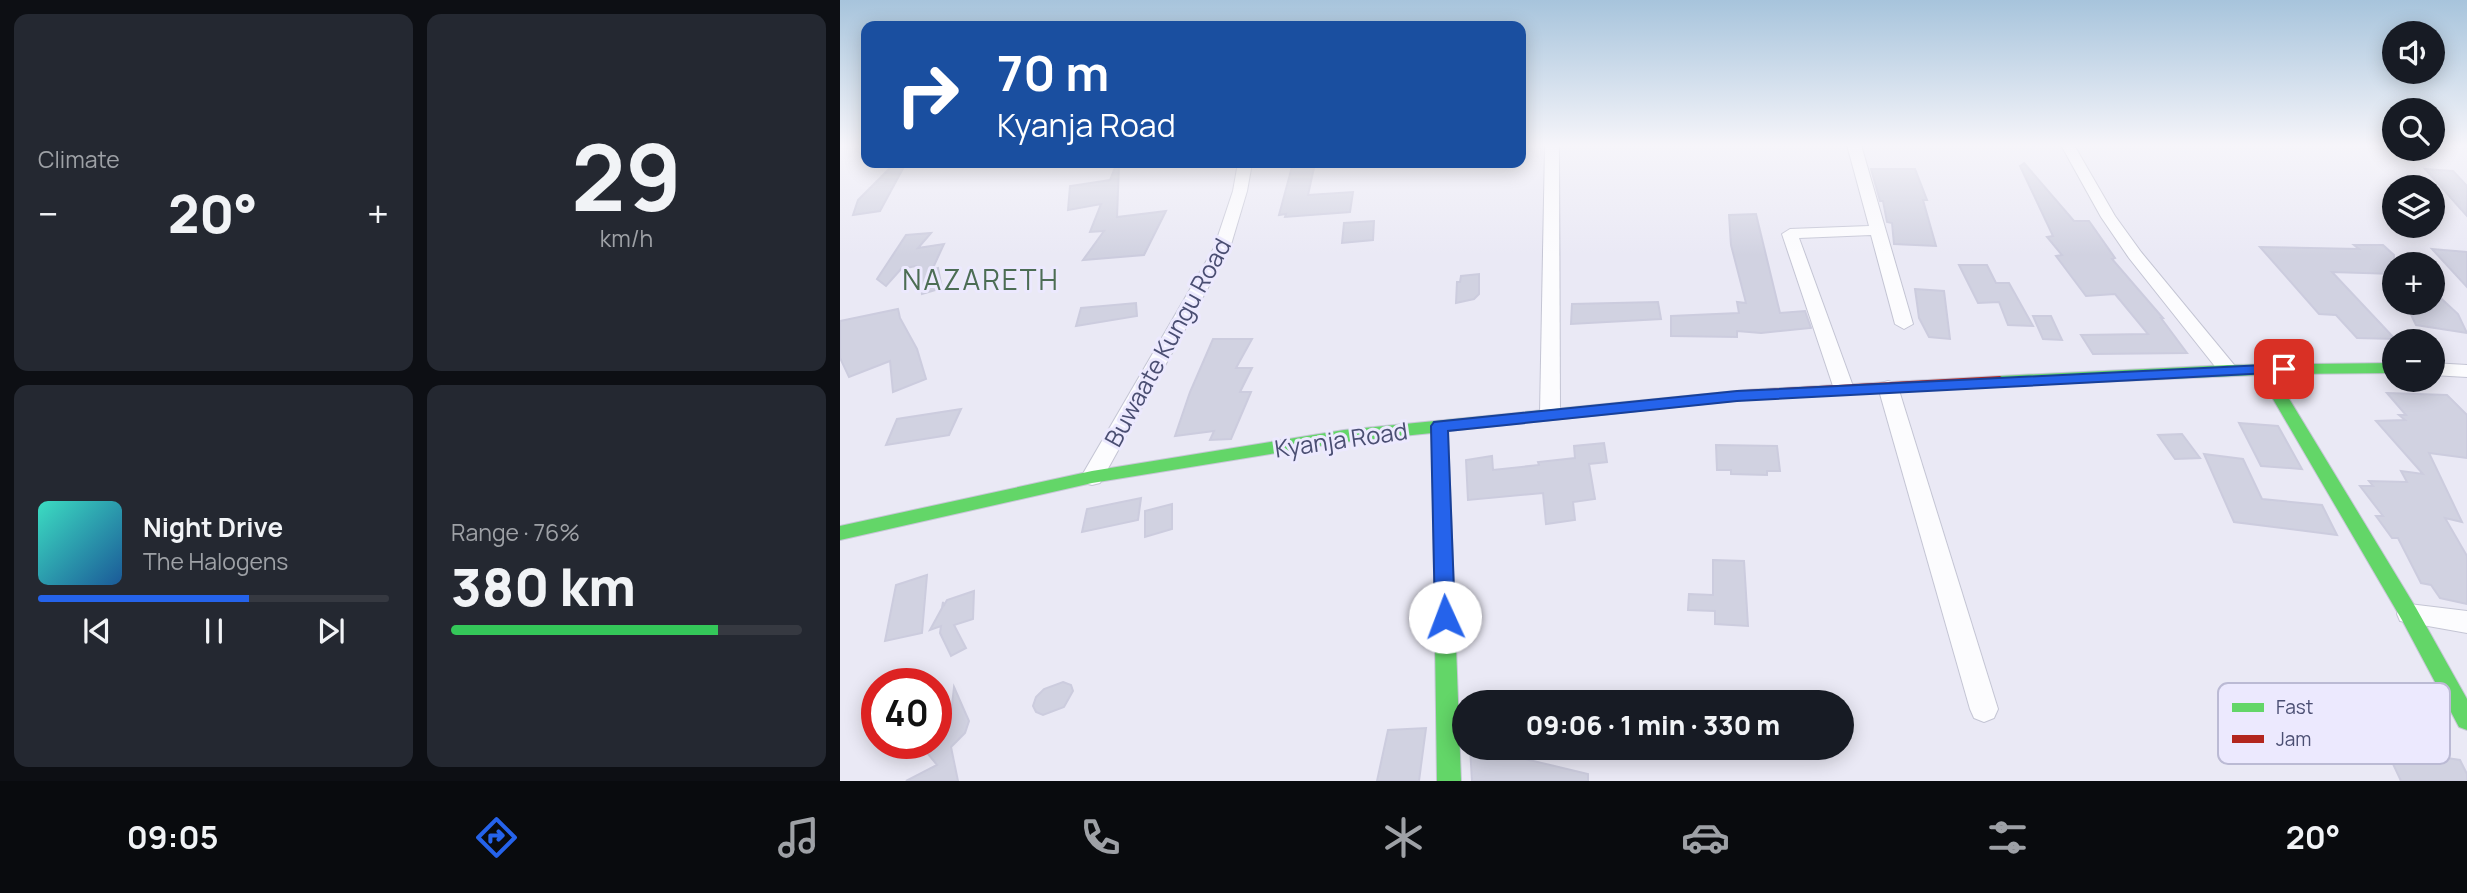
<!DOCTYPE html>
<html lang="en">
<head>
<meta charset="utf-8">
<style>
  body { margin:0; font-family:Manrope,sans-serif; background:#242831; color:#f1f3f6; height:100vh; display:flex; flex-direction:column; font-size:26px; white-space:nowrap }
  * { box-sizing:border-box; margin:0 }
  p { font-size:23px; color:#9ea1a6 }
  .icon { flex:none; width:38px; height:38px; fill:none; stroke:currentColor; stroke-width:2; stroke-linecap:round; stroke-linejoin:round }
  .map { position:relative; flex:1; overflow:hidden }
  .drawer { display:flex; flex-direction:column; gap:14px; padding:14px; background:#0d0f14; width:840px }
  .drawer>* { flex:none }
  .banner { position:absolute; left:21px; top:21px; width:665px; height:147px; border-radius:14px; box-shadow:0 4px 18px #0003; background:#1a4fa0; color:#fff; overflow:hidden }
  .tools { position:absolute; left:1542px; top:21px; display:grid; gap:14px }
  .tools a { display:grid; place-items:center; width:63px; height:63px; border-radius:50%; background:#171b24; box-shadow:0 4px 18px #0003; font-size:35px }
  .speed { position:absolute; left:21px; top:668px; display:flex; gap:14px; font-size:35px; font-weight:700; text-align:center }
  .speed>* { display:grid; place-content:center; width:91px; height:91px; border-radius:50%; background:#171b24; box-shadow:0 4px 18px #0003; line-height:1 }
  .speed .limit { border:10px solid #d22; background:#fff; color:#111 }
  .pin { position:absolute; display:grid; place-items:center; width:60px; height:60px; color:#fff; margin:-30px; border-radius:14px; box-shadow:0 4px 10px #0006 }
  .me { position:absolute; width:77px; margin:-38px; rotate:358deg; stroke-linejoin:round; filter:drop-shadow(0 0 5px #0008) }
  .turn { display:flex; align-items:center; gap:24px; height:147px; padding:0 21px; font-size:32px }
  .turn .icon { width:91px; height:91px; stroke-width:2.5 }
  .turn b { display:block; font-size:49px; line-height:60px }
  .big { font-size:52px; font-weight:800; line-height:1.1 }
  .drawer .card { flex:1; display:flex; flex-direction:column; justify-content:center; gap:10px; min-width:0; padding:0 24px; border-radius:14px; background:#242831 }
  .drawer .dial { align-items:center; gap:0 }
  .dial b { font-size:91px; line-height:1 }
  .song { display:flex; align-items:center; gap:21px }
  .cover { width:84px; height:84px; border-radius:10px; background:linear-gradient(135deg,hsl(170 70% 55%),hsl(210 70% 35%)) }
  .played { height:7px; border-radius:4px; background:linear-gradient(90deg,#2563eb 60%,#363941 60%) }
  .keys { display:flex; justify-content:space-around; direction:ltr }
  .heat { display:flex; justify-content:space-between; align-items:center; font-size:38px; direction:ltr }
  .charge { height:10px; border-radius:5px; background:linear-gradient(90deg,#34c759 76%,#363941 0) }
  .drawer .tiles { flex:1; display:grid; gap:14px; grid-template-columns:repeat(2,1fr) }
  .trip { position:absolute; left:612px; top:690px; width:402px; height:70px; border-radius:35px; background:#171b24; box-shadow:0 4px 18px #0003; font-weight:800; line-height:70px; text-align:center }
  .dock { display:flex; height:112px; justify-content:space-around; align-items:center; background:#090b0e; color:#9ea1a6 }
  .dock .icon { width:49px; height:49px }
  .dock .selected { color:#2563eb }
  .dock b { font-size:32px; color:#f1f3f6 }
  main { display:flex; flex:1; min-height:0 }
  .map>svg:first-child { display:block }
</style>
</head>
<body>
<main>
<section class="drawer">
<div class="tiles">
<div class="card"><p>Climate</p>
<div class="heat"><a>−</a><b class="big">20°</b><a>+</a></div>
</div>
<div class="card dial"><b>29</b><p>km/h</p></div>
<div class="card">
<div class="song"><i class="cover"></i><div><b>Night Drive</b><p>The Halogens</p></div></div>
<div class="played"></div>
<div class="keys"><svg class="icon" aria-label="previous" viewBox="0 0 24 24"><path d="M18 5L8 12l10 7zM5 5v14"/></svg><svg class="icon" aria-label="pause" viewBox="0 0 24 24"><path d="M8 5v14M16 5v14"/></svg><svg class="icon" aria-label="next" viewBox="0 0 24 24"><path d="M6 5l10 7-10 7zM19 5v14"/></svg></div>
</div>
<div class="card"><p>Range · 76%</p><b class="big">380 km</b><div class="charge"></div></div>
</div>
</section>
<div class="map">
<svg width="1627" height="781" viewBox="0 0 1627 781">
  <rect width="100%" height="100%" fill="#eae9f5"/>
  <g fill="#d1d2e1" stroke="#ccccde" stroke-width="2">
    <polygon points="55,163 66,163 40,211 13,215 18,200"/>
    <polygon points="453,163 475,163 468,195 513,192 510,212 445,217 446,214 439,215"/>
    <polygon points="1184,163 1234,221 1249,221 1275,258 1272,259 1323,318 1321,318 1347,353 1253,354 1241,335 1308,334 1275,294 1246,296 1216,256 1222,255 1207,237 1213,236 1180,166"/>
    <polygon points="276,165 279,166 277,217 326,211 304,255 243,260 264,231 250,232 261,204 228,210 230,186 270,180"/>
    <polygon points="1031,169 1075,169 1087,200 1083,200 1096,246 1054,244 1052,223 1047,222 1043,201 1040,201"/>
    <polygon points="1585,169 1613,171 1627,186 1627,216"/>
    <polygon points="916,214 940,313 965,311 971,328 921,333 897,331 897,337 831,336 831,316 899,313 897,302 906,303 891,245 889,215"/>
    <polygon points="534,221 533,240 502,243 504,223"/>
    <polygon points="91,233 78,248 104,244 92,270 98,268 102,288 82,294 76,266 61,269 46,286 37,279 66,235"/>
    <polygon points="1514,245 1543,245 1554,255 1554,274 1492,272 1555,339 1517,338 1496,315 1479,314 1420,247 1519,249"/>
    <polygon points="1592,249 1627,252 1627,287"/>
    <polygon points="1119,265 1147,265 1156,283 1169,283 1193,326 1168,325 1159,302 1138,303"/>
    <polygon points="639,274 639,294 634,299 616,303 617,282 620,282 621,276"/>
    <polygon points="1075,289 1104,291 1110,339 1089,337 1079,318"/>
    <polygon points="1592,290 1618,314 1627,333 1576,325 1566,304 1592,309"/>
    <polygon points="818,302 821,319 731,324 732,304"/>
    <polygon points="296,303 297,316 236,326 241,308"/>
    <polygon points="58,309 60,318 77,349 86,379 53,392 50,361 9,377 0,358 0,321"/>
    <polygon points="1193,316 1211,316 1222,340 1203,339"/>
    <polygon points="373,339 412,339 396,368 412,368 400,392 411,392 391,439 370,440 374,431 335,436 350,392"/>
    <polygon points="1547,393 1607,395 1627,415 1627,458 1589,453 1622,522 1605,518 1627,556 1627,604 1600,598 1591,585 1581,583 1558,538 1552,538 1536,516 1543,516 1520,486 1533,486 1529,481 1567,482 1561,471 1583,474 1536,421 1565,420 1559,415 1566,415"/>
    <polygon points="121,409 109,435 46,445 57,419"/>
    <polygon points="1399,423 1438,426 1462,469 1421,466"/>
    <polygon points="1342,434 1360,458 1335,459 1318,435"/>
    <polygon points="764,443 767,462 749,464 755,499 733,502 735,520 706,524 703,493 628,500 626,460 652,456 653,470 699,465 698,462 735,458 734,446"/>
    <polygon points="876,445 937,446 940,471 927,471 927,475 891,474 891,470 877,470"/>
    <polygon points="1364,454 1403,459 1422,499 1482,505 1497,535 1394,522"/>
    <polygon points="301,498 298,520 242,532 247,509"/>
    <polygon points="332,504 332,529 305,537 305,511"/>
    <polygon points="873,560 904,561 908,626 875,624 875,611 848,610 849,594 873,595"/>
    <polygon points="87,575 82,633 45,641 56,585"/>
    <polygon points="134,591 133,619 114,625 126,648 111,656 100,633 101,626 90,630 102,608 103,602 104,605 107,600"/>
    <polygon points="223,682 231,685 233,691 224,707 203,715 196,712 193,706 196,697 204,689"/>
    <polygon points="114,687 129,721 125,733 111,747 118,781 66,781 97,765 80,744 96,744 96,721 111,714"/>
    <polygon points="586,728 579,781 537,781 548,730"/>
    <polygon points="630,747 660,747 660,753 748,774 748,781 632,781"/>
    <polygon points="1546,749 1620,760 1627,774 1627,781 1561,781"/>
  </g>
  <g fill="none" stroke-linecap="round" stroke-linejoin="round">
    <defs>
      <g id="street">
        <polygon points="705,145 719,145 720,414 717,419 703,419 700,414"/>
        <polygon points="1007,145 1021,145 1073,324 1064,329 1055,324 1031,235 959,238 1014,389 1011,393 997,393 994,389 942,234 950,229 1029,226"/>
        <polygon points="1221,145 1234,145 1275,216 1301,252 1395,366 1397,370 1395,374 1381,374 1289,258 1261,217"/>
        <polygon points="398,163 412,163 407,191 390,248 260,483 252,485 244,483 241,477 374,248 393,191"/>
        <polygon points="1592,363 1627,365 1627,377 1592,375"/>
        <polygon points="1048,381 1055,383 1058,387 1158,709 1154,718 1144,722 1134,718 1130,709 1038,387 1041,383"/>
        <polygon points="1569,604 1627,611 1627,633 1560,621 1557,614 1560,607"/>
      </g>
      <g id="fast">
        <polygon points="1554,363 1554,373 1434,374 1576,608 1627,699 1627,730 1619,727 1562,620 1419,375 1160,386 1152,381 1160,376 1388,365"/>
        <polygon points="906,390 914,395 912,399 608,431 621,781 597,781 592,433 504,442 252,483 0,540 0,526 252,471 504,430"/>
      </g>
      <polygon id="jam" points="1160,376 1168,381 1166,385 906,400 898,395 906,390"/>
    </defs>
    <use href="#street" stroke="#c4c5d4" stroke-width="2"/>
    <use href="#fast" stroke="#c6c6d6" stroke-width="2"/>
    <use href="#jam" stroke="#c6c6d6" stroke-width="2"/>
    <use href="#street" fill="#fcfcfe" fill-rule="evenodd"/>
    <use href="#fast" fill="#63d668" fill-rule="evenodd"/>
    <use href="#jam" fill="#b3261e" fill-rule="evenodd"/>
  </g>
  <linearGradient id="sky" x2="0" y2="1"><stop stop-color="#a7c4dc"/><stop offset="0.57" stop-color="#f6f5fa"/><stop offset="1" stop-color="#f6f5fa" stop-opacity="0"/></linearGradient>
  <rect width="1627" height="255" fill="url(#sky)"/>
  <polygon fill="#2563eb" stroke="#184099" stroke-width="2" points="1444,364 1452,369 1450,372 897,401 608,431 615,617 612,623 605,626 598,623 595,617 591,426 594,422 897,391"/>
  <g text-anchor="middle" dominant-baseline="central" stroke-width="6" stroke-linejoin="round" paint-order="stroke">
    <g font-size="24" fill="#4a4e72" stroke="#ece9fe">
      <text transform="translate(327 342) rotate(-61)">Buwaate Kungu Road</text>
      <text transform="translate(501 439) rotate(-8)">Kyanja Road</text>
    </g>
    <g font-size="28" letter-spacing="2" fill="#4c6d54" stroke="#ece9fe">
      <text x="141" y="279">NAZARETH</text>
    </g>
  </g>
  <rect x="1378" y="683" width="232" height="81" rx="10" fill="#ece9fe" stroke="#bbbad4" stroke-width="2"/>
  <rect x="1392" y="703" width="32" height="9" fill="#63d668"/>
  <rect x="1392" y="735" width="32" height="8" fill="#b3261e"/>
  <g font-size="19" fill="#4a4e72">
    <text x="1436" y="714">Fast</text>
    <text x="1436" y="746">Jam</text>
  </g>
</svg>
<div class="tools">
<a><svg class="icon" aria-label="sound" viewBox="0 0 24 24"><path d="M4 9h4l5-4v14l-5-4H4zM17 9q2 3 0 6"/></svg></a>
<a><svg class="icon" aria-label="search" viewBox="0 0 24 24"><circle cx="10" cy="10" r="6"/><path d="M15 15l6 6"/></svg></a>
<a><svg class="icon" aria-label="layers" viewBox="0 0 24 24"><path d="M12 4l9 5-9 5-9-5zM3 14l9 5 9-5"/></svg></a>
<a>+</a>
<a>−</a>
</div>
<div class="speed"><div class="limit">40</div></div>
<div class="pin" style="left:1444px;top:369px;background:#d93025"><svg class="icon" aria-label="arrive" viewBox="0 0 24 24"><path d="M6 21V4h12l-3 4 3 4H6"/></svg></div>
<svg class="me" style="left:605px;top:617px" viewBox="-20 -20 40 40"><circle r="19" fill="#fff"/><path d="M0-13L10 11 0 6-10 11z" fill="#2563eb"/></svg>
<div class="trip">09:06 · 1 min · 330 m</div>
<div class="banner">
<div class="turn"><svg class="icon" aria-label="right" viewBox="0 0 24 24"><path d="M7 20v-9h11M14 6l5 5-5 5"/></svg><div><b>70 m</b>Kyanja Road</div></div>
</div>
</div>
</main>
<nav class="dock">
<b>09:05</b>
<svg class="icon selected" aria-label="directions" viewBox="0 0 24 24"><path d="M12 3l9 9-9 9-9-9zM9 14v-3h6M13 9l2 2-2 2"/></svg>
<svg class="icon" aria-label="music" viewBox="0 0 24 24"><path d="M9 18V5l10-2v13"/><circle cx="6" cy="18" r="3"/><circle cx="16" cy="16" r="3"/></svg>
<svg class="icon" aria-label="phone" viewBox="0 0 24 24"><path d="M5 4h4l2 5-3 2q2 4 5 5l2-3 5 2v4C11 20 4 13 5 4z"/></svg>
<svg class="icon" aria-label="climate" viewBox="0 0 24 24"><path d="M12 3v18M4 7l16 10M4 17L20 7"/></svg>
<svg class="icon" aria-label="car" viewBox="0 0 24 24"><path d="M5 17H2v-5l4-1 3-4h7l3 4 3 1v5h-3M9 17h6M6 11h13"/><circle cx="7" cy="17" r="2"/><circle cx="17" cy="17" r="2"/></svg>
<svg class="icon" aria-label="filters" viewBox="0 0 24 24"><path d="M4 7h16M4 17h16"/><circle cx="9" cy="7" r="2"/><circle cx="15" cy="17" r="2"/></svg>
<b>20°</b>
</nav>
</body>
</html>
